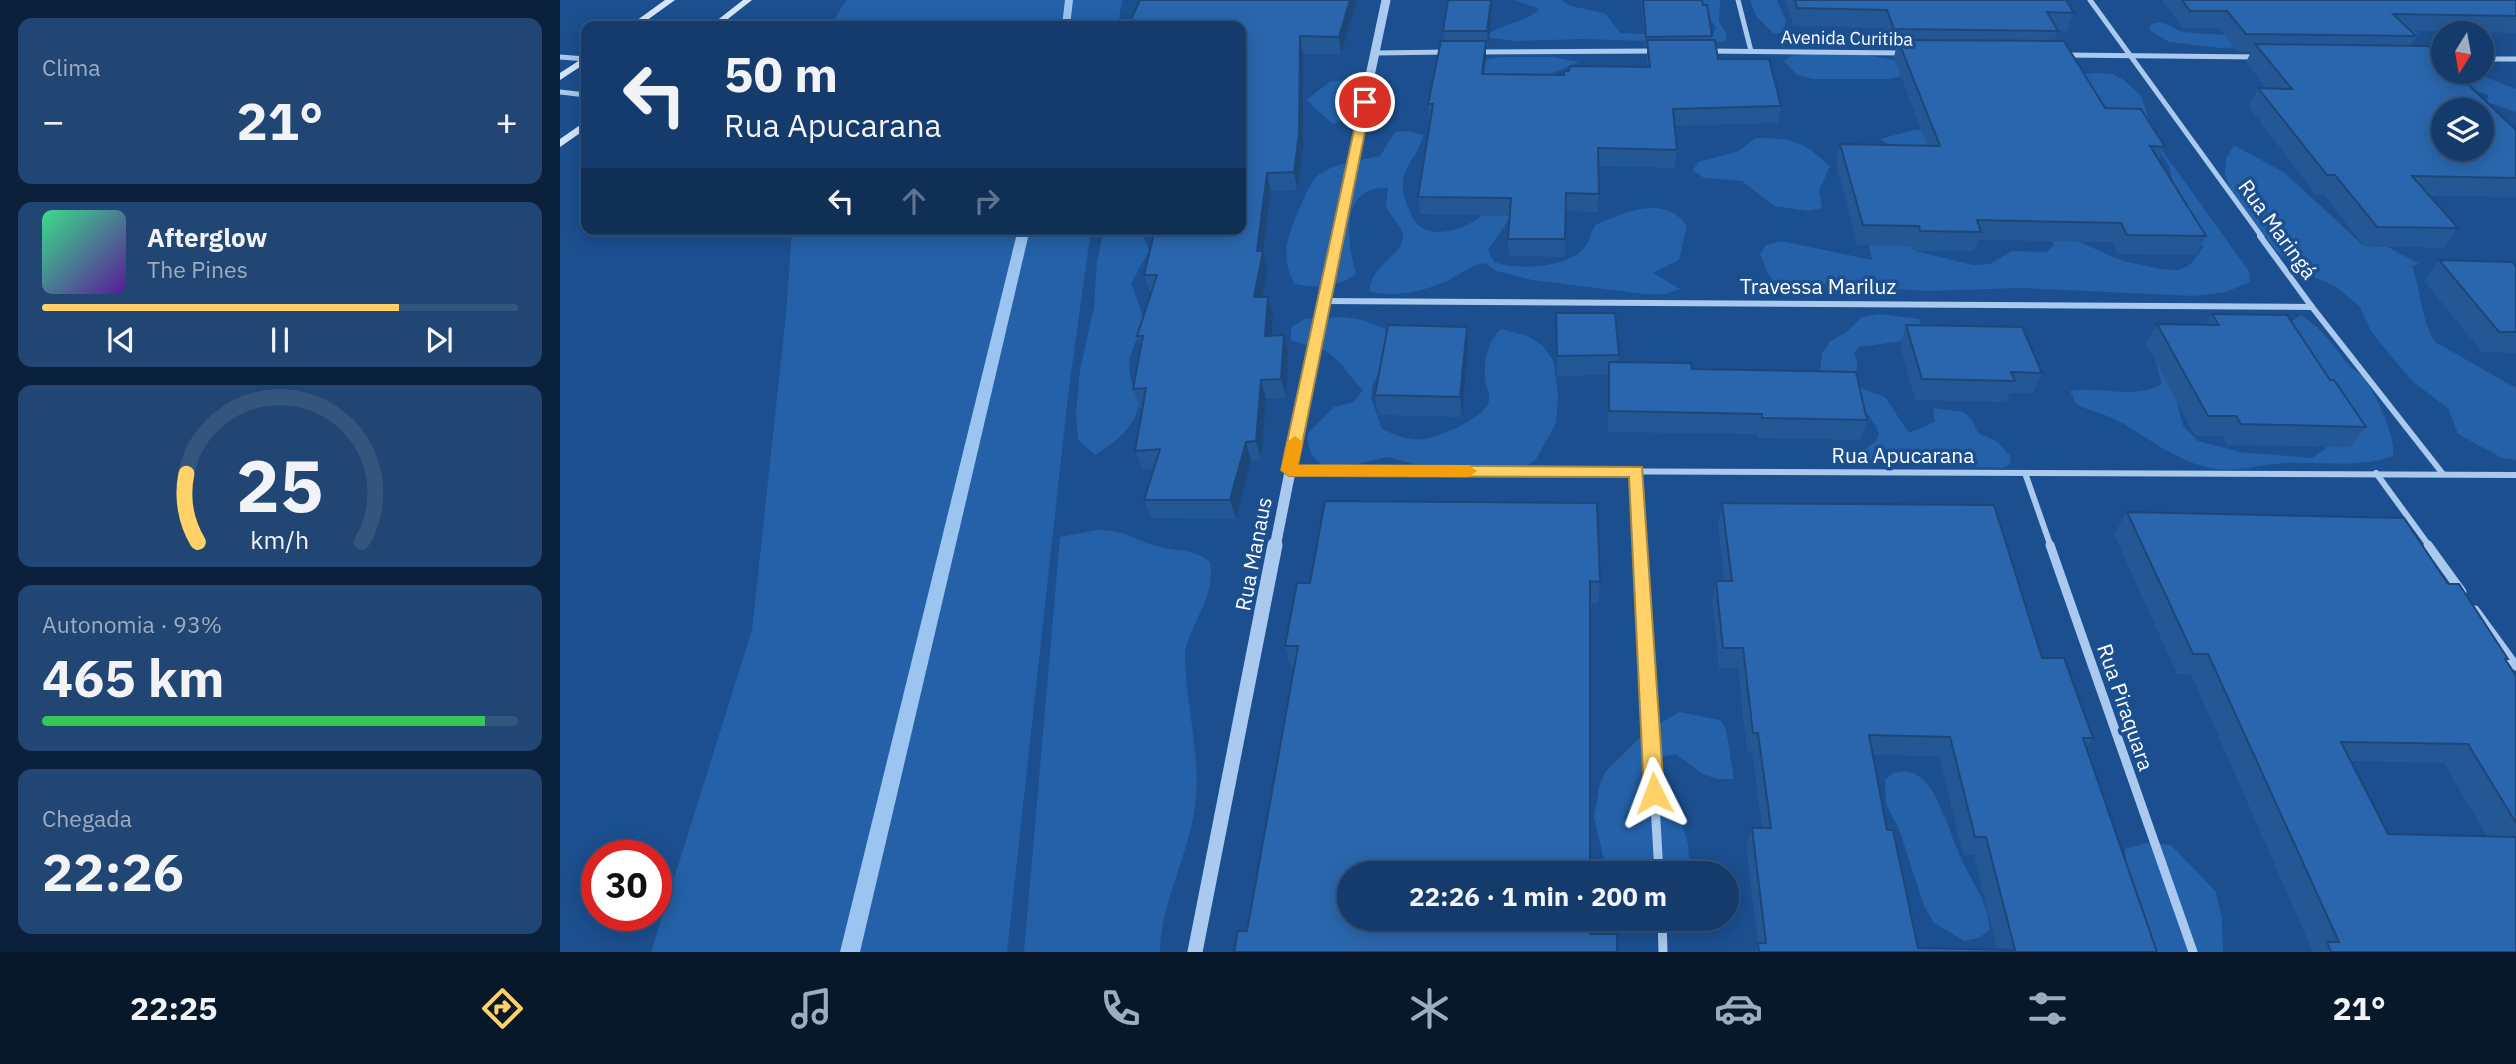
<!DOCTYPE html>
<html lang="pt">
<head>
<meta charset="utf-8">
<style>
  body { margin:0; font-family:"IBM Plex Sans",sans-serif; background:#214673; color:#f1f3f6; height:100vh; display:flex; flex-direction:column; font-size:26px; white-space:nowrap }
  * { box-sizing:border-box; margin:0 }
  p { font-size:23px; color:#9dadc1 }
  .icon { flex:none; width:38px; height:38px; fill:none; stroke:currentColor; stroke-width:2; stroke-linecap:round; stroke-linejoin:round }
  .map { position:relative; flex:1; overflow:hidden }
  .drawer { display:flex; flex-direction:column; gap:18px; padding:18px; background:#0b203b; width:560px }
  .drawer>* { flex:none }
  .top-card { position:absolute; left:21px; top:21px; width:665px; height:214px; border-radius:14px; box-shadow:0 4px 18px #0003,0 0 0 2px #33557e; background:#143b6b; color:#f1f3f6; overflow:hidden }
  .needle { width:46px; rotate:191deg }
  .buttons { position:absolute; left:1871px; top:21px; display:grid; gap:14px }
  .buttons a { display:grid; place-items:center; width:63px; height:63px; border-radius:50%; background:#143b6b; box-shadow:0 4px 18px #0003,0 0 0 2px #33557e; font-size:35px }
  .speed { position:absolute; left:21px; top:840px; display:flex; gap:14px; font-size:35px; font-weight:700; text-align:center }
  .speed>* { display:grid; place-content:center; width:91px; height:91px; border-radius:50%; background:#143b6b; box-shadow:0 4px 18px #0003,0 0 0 2px #33557e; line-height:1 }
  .speed .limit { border:10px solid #d22; background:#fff; color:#111 }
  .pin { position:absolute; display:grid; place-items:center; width:60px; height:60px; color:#fff; margin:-30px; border:4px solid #fff; border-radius:50%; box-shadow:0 2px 7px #0007 }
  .me { position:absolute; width:77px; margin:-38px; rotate:357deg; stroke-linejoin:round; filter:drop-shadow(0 0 5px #0008) }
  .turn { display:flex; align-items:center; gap:24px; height:147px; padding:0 28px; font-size:32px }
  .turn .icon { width:91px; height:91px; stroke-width:2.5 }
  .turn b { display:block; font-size:49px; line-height:60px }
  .lanes { display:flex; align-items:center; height:66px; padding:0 28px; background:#0003; justify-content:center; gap:35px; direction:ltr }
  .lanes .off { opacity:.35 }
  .big { font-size:52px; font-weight:700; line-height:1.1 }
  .drawer .widget { flex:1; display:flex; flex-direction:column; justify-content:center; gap:10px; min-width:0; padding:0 24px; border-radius:14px; background:#214673 }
  .drawer .dial { align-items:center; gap:0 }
  .dial svg { height:182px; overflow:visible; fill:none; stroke:#33557e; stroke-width:7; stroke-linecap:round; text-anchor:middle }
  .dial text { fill:#f1f3f6; stroke:none }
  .song { display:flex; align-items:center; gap:21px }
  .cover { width:84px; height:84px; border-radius:10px; background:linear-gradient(135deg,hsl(150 70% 55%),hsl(270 70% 35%)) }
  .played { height:7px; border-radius:4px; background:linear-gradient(90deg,#ffd166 75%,#33557e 75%) }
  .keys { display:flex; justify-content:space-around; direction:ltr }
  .heat { display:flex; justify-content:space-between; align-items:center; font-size:38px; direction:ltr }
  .charge { height:10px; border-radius:5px; background:linear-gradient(90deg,#34c759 93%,#33557e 0) }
  .trip { position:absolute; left:777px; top:861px; width:402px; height:70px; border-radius:35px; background:#143b6b; box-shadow:0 4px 18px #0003,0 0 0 2px #33557e; font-weight:700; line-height:70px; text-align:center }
  .tabs { display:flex; height:112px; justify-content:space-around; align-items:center; background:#08182b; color:#9dadc1 }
  .tabs .icon { width:49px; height:49px }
  .tabs .selected { color:#ffd166 }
  .tabs b { font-size:32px; color:#f1f3f6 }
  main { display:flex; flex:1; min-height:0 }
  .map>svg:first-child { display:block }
</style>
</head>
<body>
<main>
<section class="drawer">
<div class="widget"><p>Clima</p>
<div class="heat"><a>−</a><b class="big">21°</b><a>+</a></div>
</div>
<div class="widget">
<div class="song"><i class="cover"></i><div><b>Afterglow</b><p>The Pines</p></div></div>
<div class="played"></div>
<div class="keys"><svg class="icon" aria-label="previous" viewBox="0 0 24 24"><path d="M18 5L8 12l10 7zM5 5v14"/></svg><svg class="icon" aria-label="pause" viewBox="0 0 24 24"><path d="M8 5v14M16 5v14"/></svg><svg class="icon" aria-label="next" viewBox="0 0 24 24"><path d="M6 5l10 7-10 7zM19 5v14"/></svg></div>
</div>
<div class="widget dial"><svg viewBox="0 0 100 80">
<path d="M14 69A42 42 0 1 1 86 69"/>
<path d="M14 69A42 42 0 0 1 9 39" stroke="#ffd166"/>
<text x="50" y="56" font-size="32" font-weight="700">25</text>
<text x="50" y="72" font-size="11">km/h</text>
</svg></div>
<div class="widget"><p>Autonomia · 93%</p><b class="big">465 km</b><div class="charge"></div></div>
<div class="widget"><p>Chegada</p><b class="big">22:26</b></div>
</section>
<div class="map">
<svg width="1956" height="952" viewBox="0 0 1956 952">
  <rect width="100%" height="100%" fill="#1b4f8f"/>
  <g fill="#2461a8">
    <polygon points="286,0 562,0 558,26 270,26"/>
    <path d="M954,0H1001L1011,6L1035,11L1046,14L1060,33L1143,36L1154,33L1156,27L1142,9L1143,0H1160L1159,22L1167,34L1165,41L1154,43L1022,39L955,41L925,37C939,23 971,21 979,9Z"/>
    <polygon points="1190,0 1217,0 1226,21 1224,32 1214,34 1196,16"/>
    <polygon points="1601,22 1623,32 1664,35 1850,28 1858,34 1851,44 1661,48 1609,42 1589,30 1591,24"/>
    <polygon points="1256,53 1301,54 1345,62 1353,75 1328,79 1253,79 1237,75 1224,61 1231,56"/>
    <polygon points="940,57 994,57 1019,62 993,73 937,80 897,64"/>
    <polygon points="1883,72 1915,73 1956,89 1956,112 1927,102 1928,95 1895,84"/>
    <polygon points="1537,73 1553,74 1565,81 1581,96 1595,137 1606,156 1689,271 1690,282 1666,292 1634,296 1461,288 1367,291 1269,284 1216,284 1208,274 1200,254 1206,245 1221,241 1312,260 1307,239 1333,227 1355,251 1413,265 1430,264 1452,251 1487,252 1494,245 1486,233 1508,237 1563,261 1601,269 1619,270 1631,264 1643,247 1613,183 1609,166 1598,149 1536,98 1523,74"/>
    <polygon points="787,80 797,85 785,91 779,99 793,111 787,119 773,124 746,100 771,81"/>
    <polygon points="1354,130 1361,130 1483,149 1333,147 1320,139"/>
    <path d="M850,131L863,135C859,156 841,166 843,190C844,200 853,223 862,228C882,239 919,225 929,206L951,216L928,250L934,262C955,270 1000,268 1019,253C1028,247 1030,234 1035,225C1063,213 1105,193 1127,226L1119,260L1093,273L1120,289L1105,294H1084L972,280L937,271L924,263C905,267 901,275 885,282C861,292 835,297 810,292C808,260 857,253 839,226C835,219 830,214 826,207L828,188C779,185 787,242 796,274C777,287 758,289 735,284C718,255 729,231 742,203C747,191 751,179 763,172C780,162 801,160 820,156L835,132Z"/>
    <path d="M1195,138C1234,138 1242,141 1270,166L1259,191L1262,208L1248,211L1214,206L1182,181L1144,178L1133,170L1138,162L1179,151Z"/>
    <path d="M1674,145L1725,173L1804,246L1828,247L1859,264L1852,266C1861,291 1861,320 1875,342L1956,388V460L1942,458L1898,434L1888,408L1853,382L1830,355L1811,331L1800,307L1775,286L1741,272L1718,253L1672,192L1665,175L1666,158Z"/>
    <polygon points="232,229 531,229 508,396 447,952 91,952 192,630 226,314"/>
    <path d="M544,229H581L589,251L571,283L586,324C571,346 560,373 580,395C579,424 558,441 535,455L518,440L516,411L520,370L534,307L537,262Z"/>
    <path d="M1320,314L1359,319L1363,332L1351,340L1299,347L1294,353L1297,360L1296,386L1325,397L1349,433L1375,422L1373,408L1403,412L1411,418L1418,433L1438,442L1451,457L1450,464L1443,468L1333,463L1310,460L1302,452L1316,441L1319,434C1311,409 1280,390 1260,373L1262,353L1270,341L1285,333L1302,317Z"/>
    <path d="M1741,315C1761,328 1772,343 1786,362C1790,368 1797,371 1802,376C1815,392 1836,436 1833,456C1797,469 1763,461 1727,463C1697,464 1673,475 1642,466C1613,458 1588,438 1562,423C1548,415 1531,411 1517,405L1510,391C1541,386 1573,400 1602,384L1594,354L1617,402L1623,426L1638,441L1680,452L1752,458L1764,450L1771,439L1731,322Z"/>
    <path d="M783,317L803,320L833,332L827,358L813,384L811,398L822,429C835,435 849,441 864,439C880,437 926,417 929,401C930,394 926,386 925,379C924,360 927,342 941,329L968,336L983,346L994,362L998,396L996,423L976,459L963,469L862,466L828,457L769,470C753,460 747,452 748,433L774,407L794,402L803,390C790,379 780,357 763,350C753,346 742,345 731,340V328L744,319Z"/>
    <path d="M537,530C568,530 570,539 597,546C620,553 630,547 650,562C656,598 632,618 625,653C625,704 642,756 635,807C628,857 601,902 600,952H464L500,537Z"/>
    <path d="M1119,712L1160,720L1166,729L1174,779H1157L1143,774L1116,754L1090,759C1091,766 1092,775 1094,781C1110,823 1134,818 1128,873H1047L1034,817L1040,783L1046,771L1087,731Z"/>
    <path d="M1347,771C1356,774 1363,777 1369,786C1383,808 1390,832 1400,856C1410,880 1431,904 1429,931L1418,938L1404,941L1374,923L1364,906L1339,829L1326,804L1325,780L1333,773Z"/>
    <polygon points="1587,843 1611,845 1656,892 1662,919 1663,952 1574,952 1565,849"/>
  </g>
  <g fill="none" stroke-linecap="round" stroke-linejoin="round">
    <g fill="#9cc4f0" fill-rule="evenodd">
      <polygon points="505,0 513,0 510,26 502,26"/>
      <polygon points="458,229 470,229 300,952 280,952"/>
    </g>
    <g stroke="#a9c9ee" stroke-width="5">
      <polyline points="1178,0 1191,51"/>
      <polyline points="1530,0 1702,237"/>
      <polyline points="1149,51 1343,53"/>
      <polyline points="918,52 1095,51"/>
      <polyline points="816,53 888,52"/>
      <polyline points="1506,55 1697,57"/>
      <polyline points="0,57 26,59"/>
      <polyline points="1922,59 1956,59"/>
      <polyline points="0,92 26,95"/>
    </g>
    <g stroke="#a9c9ee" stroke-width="6">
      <polyline points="1700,236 1752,307 1883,474"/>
      <polyline points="763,301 1752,307"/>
      <polyline points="729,470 1956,475"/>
      <polyline points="1076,471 1080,547"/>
      <polyline points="1465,473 1491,547"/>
      <polyline points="1816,473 1870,547"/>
    </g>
    <g stroke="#a9c9ee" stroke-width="9">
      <polyline points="1080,545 1099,873"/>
      <polyline points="1490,545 1633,952"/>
      <polyline points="1868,545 1902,592"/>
      <polyline points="1915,610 1956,666"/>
      <polyline points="1102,919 1103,952"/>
    </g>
    <polyline stroke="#a9c9ee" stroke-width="9" points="776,237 826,0"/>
    <polyline stroke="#a9c9ee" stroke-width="11" points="715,547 777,236"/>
    <polyline stroke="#a9c9ee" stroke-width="15" points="635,952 715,545"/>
    <g fill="#d6e6fa" fill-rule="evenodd">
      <polygon points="105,0 115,0 79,26 69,26"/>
      <polygon points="183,0 192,0 159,26 150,26"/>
      <polygon points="26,56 26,63 0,80 0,73"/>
      <polygon points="26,121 26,129 0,147 0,139"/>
    </g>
  </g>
  <g fill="#245895" fill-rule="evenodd">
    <polygon points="797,0 781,54 743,54 743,151 737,190 711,191 703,253 707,270 702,297 708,297 713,315 711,336 728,354 726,398 706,399 701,460 691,461 676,519 591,518 584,500 594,469 582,469 575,451 582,408 580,408 573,389 581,347 577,336 591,294 584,275 681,26"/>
    <polygon points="933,0 928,47 926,47 926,58 924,74 1004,75 1087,67 1087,46 1085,46 1081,0 1142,0 1152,36 1151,40 1158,59 1221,106 1218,123 1115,126 1117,150 1115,168 1039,166 1038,212 1006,211 1005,257 949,256 948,239 950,216 860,214 858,197 871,121 869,121 868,104 884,41 883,31"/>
    <polygon points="1225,0 1506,0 1514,13 1507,31 1498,31 1494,41 1545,108 1605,147 1599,160 1646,236 1636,255 1558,254 1552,242 1418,240 1414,251 1354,251 1353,246 1297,245 1276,163 1280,144 1367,145 1334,58 1336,47 1330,47 1322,28 1234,26"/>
    <polygon points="1602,0 1956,0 1956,33 1851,31 1856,36 1851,45 1956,130 1956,197 1870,196 1898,228 1884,248 1804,246 1764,195 1756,195 1689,107 1698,88 1706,88 1686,62 1691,52 1677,51 1659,28 1623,28"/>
    <polygon points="1879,260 1956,266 1956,353 1922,352 1864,281"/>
    <polygon points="996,313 1059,355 1059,362 1132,369 1307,420 1301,440 1198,438 1197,434 1048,432 1048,375 997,376"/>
    <polygon points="1652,314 1770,380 1806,427 1790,447 1667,445 1663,436 1635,436 1586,344 1597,324 1646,325"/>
    <polygon points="1346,325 1482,373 1473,393 1450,393 1446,402 1355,400 1340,345"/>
    <polygon points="907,327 908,347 902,417 818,415 815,395"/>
    <path d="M1162,503L1482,658L1533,738L1526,748L1597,952H1195L1198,945L1186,846L1192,828H1202L1192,752H1187L1178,668H1159L1152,601L1156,581H1164L1158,525ZM1313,755L1379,756L1403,855H1414L1437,949L1358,948L1327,830Z"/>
    <path d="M1567,512L1888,584L1948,659L1946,661L1956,676V952H1753L1631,674H1617L1554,534ZM1791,761L1884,763L1927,836L1828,834Z"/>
    <polygon points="1040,582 1038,603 1030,603 1030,934 687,931 734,667 731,667 725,646 737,583"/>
  </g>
  <g fill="#1d4779">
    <polygon points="790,0 797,0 781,54 779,37"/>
    <polygon points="931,0 933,0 928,47 927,31"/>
    <polygon points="740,36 743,54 743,151 737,190 734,172"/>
    <polygon points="926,41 926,58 922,91 922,74"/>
    <polygon points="707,173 711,191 703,253 707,270 699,316 694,297 697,251"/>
    <polygon points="708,297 713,315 710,355 705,336"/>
    <polygon points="907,327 908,347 902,417 900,397"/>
    <polygon points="724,335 728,354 726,398 721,379"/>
    <polygon points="701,380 706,399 701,460 696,441"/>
    <polygon points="686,442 691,461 676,519 670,500"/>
  </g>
  <g fill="#2a66ad" stroke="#1d4779" stroke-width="2" fill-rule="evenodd">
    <polygon points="580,0 790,0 779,37 740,36 739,133 734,172 707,173 697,251 703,251 694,297 708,297 705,336 724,335 721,379 701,380 696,441 686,442 670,500 584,500 600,449 575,451 586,388 573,389 583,336 577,336 597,275 584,275 595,229 681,229 681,26 568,26"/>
    <polygon points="888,0 931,0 927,31 883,31"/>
    <polygon points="1083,0 1142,0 1143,5 1147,5 1152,36 1086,37"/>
    <polygon points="1235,0 1506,0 1514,13 1487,12 1498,31 1334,29 1327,10 1237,8"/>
    <polygon points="1622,0 1956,0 1956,16 1833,14 1856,36 1686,34 1667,11 1630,11"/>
    <polygon points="1087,40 1155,40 1158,59 1209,59 1221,106 1113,109 1117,150 1038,148 1039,194 1006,193 1005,239 948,239 951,198 858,197 873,104 868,104 881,41 926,41 922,74 1004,75 1004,71 1009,71 1010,66 1090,67"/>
    <polygon points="1338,40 1504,41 1545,108 1581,109 1605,147 1590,146 1646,236 1567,235 1561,223 1417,220 1421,232 1360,231 1359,226 1303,225 1280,144 1380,146"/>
    <path d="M1695,44L1868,46L1883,60V72H1895L1956,130V178L1852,176L1898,228L1817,227L1775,175H1767L1698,88L1732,89ZM1883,110H1922V149H1883Z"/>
    <polygon points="1879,260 1952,262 1956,266 1956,332 1939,332"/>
    <polygon points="996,313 1055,313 1059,355 997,356"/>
    <polygon points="1652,314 1727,315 1770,380 1774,380 1806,427 1681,424 1676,416 1648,416 1597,324 1659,325"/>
    <polygon points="828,325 907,327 900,397 815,395"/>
    <polygon points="1346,325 1462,327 1482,373 1451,372 1455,381 1362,379"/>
    <polygon points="1049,362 1131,363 1132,369 1296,372 1307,420 1202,418 1202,414 1049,411"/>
    <polygon points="765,501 1037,503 1040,582 1030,581 1030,873 789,873 789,919 1030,919 1030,934 1057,934 1057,952 674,952 678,931 687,931 738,646 725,646 737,583 750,583"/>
    <path d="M1162,503L1434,505L1482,658H1504L1533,738H1523L1597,952H1199L1198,943H1206L1192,828H1211L1198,733H1193L1183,648H1163L1156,581H1172ZM1309,735L1390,737L1415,837H1426L1455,950L1358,948L1333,830H1327Z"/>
    <polygon points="1567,512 1844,518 1888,584 1899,584 1948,659 1945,659 1956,676 1956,823 1908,744 1781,742 1828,834 1956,837 1956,952 1771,952 1767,942 1779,942 1648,654 1633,654"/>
  </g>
  <polygon fill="#ffd166" stroke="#a68842" stroke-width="2" points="805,99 811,102 738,465 1082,467 1104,793 1102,800 1094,802 1087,800 1084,793 1069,477 729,476 721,470 800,102"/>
  <polygon fill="#f59e0b" points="735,436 743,442 738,465 909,465 917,471 909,477 729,476 721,470 727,442"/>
  <g text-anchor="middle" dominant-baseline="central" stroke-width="7" stroke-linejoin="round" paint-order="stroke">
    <g font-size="18" fill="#fff" stroke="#1b4f8f">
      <text transform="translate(1287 38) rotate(1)">Avenida Curitiba</text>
    </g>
    <g font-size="21" fill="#fff" stroke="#1b4f8f">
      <text transform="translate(1718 229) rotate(54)">Rua Maringá</text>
      <text x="1258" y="286">Travessa Mariluz</text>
      <text x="1343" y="455">Rua Apucarana</text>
      <text transform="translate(693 554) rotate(-79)">Rua Manaus</text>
      <text transform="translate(1566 707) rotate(71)">Rua Piraquara</text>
    </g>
  </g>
</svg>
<div class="buttons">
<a><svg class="needle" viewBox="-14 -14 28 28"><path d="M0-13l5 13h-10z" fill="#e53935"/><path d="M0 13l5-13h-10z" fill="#9dadc1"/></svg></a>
<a><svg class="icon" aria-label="layers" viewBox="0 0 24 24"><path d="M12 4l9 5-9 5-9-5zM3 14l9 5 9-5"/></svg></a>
</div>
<div class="speed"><div class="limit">30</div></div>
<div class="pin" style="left:805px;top:102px;background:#d93025"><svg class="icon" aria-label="arrive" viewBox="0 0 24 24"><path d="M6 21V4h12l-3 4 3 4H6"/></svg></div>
<svg class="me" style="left:1094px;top:793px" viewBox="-20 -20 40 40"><path d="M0-17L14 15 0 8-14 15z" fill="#ffd166" stroke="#fff" stroke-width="4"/></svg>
<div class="trip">22:26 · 1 min · 200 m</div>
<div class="top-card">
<div class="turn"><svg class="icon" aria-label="left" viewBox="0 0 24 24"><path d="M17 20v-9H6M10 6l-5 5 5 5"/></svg><div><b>50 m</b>Rua Apucarana</div></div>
<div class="lanes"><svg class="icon" aria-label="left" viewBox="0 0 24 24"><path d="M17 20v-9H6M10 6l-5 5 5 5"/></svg><svg class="icon off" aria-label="ahead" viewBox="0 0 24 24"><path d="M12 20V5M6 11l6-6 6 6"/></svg><svg class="icon off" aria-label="right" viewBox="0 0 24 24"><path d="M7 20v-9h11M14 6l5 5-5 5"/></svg></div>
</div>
</div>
</main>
<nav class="tabs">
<b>22:25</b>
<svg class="icon selected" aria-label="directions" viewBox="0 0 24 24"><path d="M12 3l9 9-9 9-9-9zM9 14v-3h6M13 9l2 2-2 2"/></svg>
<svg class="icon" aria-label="music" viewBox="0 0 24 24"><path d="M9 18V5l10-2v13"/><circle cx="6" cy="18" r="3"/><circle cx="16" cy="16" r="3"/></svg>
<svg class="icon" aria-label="phone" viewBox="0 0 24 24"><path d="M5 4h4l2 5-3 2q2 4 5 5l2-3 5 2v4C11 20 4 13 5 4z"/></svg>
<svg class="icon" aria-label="climate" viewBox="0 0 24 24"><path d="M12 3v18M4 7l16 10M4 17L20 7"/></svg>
<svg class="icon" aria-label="car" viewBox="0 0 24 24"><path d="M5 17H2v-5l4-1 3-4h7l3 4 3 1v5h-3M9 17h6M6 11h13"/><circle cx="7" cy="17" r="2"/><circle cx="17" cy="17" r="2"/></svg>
<svg class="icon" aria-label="filters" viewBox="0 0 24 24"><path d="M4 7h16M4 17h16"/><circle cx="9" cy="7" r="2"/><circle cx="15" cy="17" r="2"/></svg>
<b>21°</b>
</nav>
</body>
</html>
